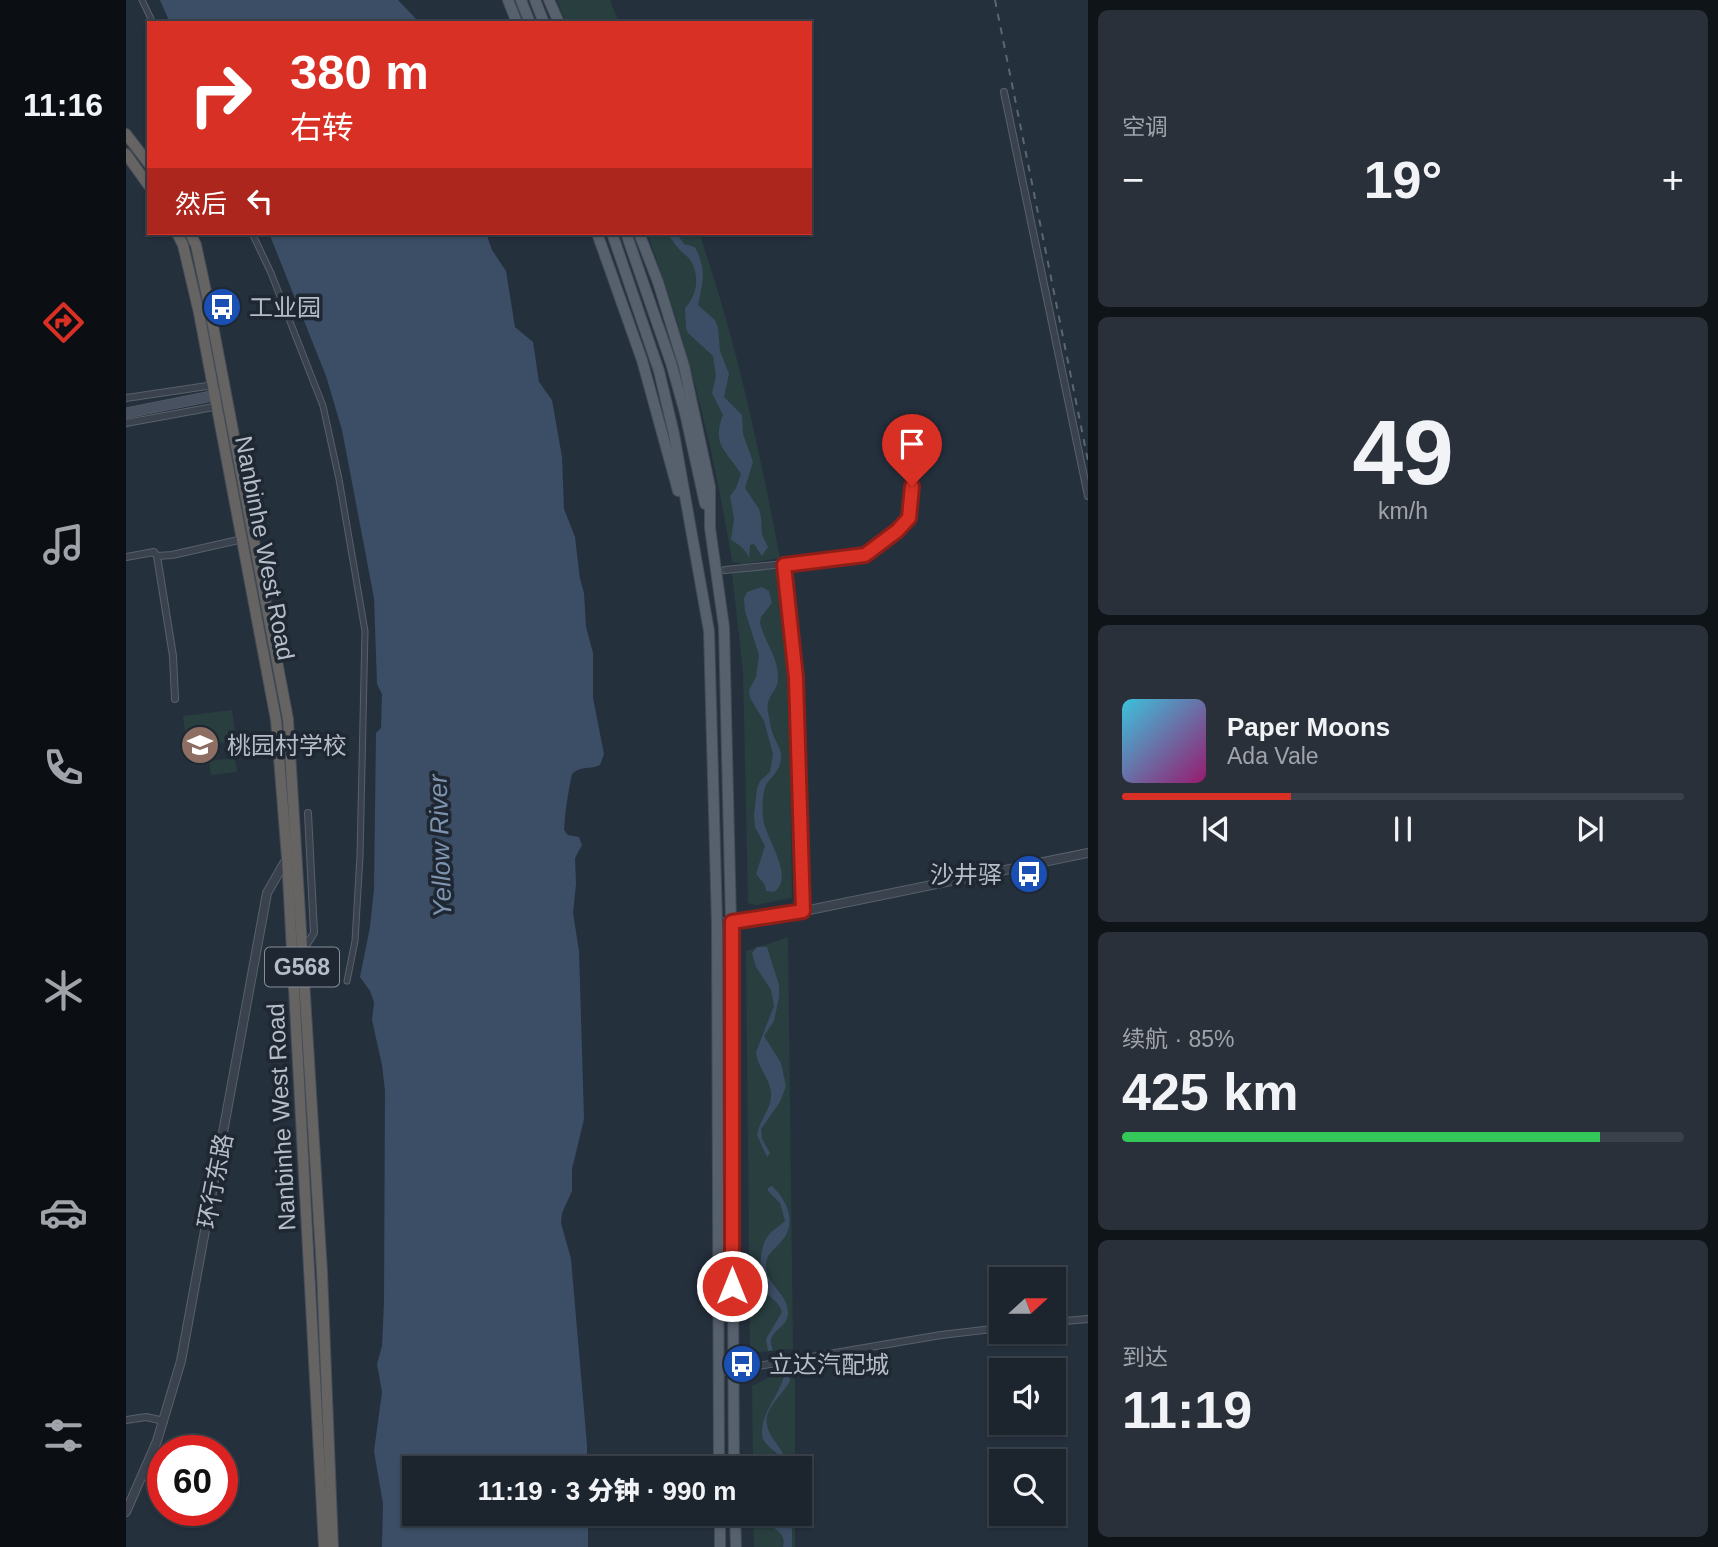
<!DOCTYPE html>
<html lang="zh">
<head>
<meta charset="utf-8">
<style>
  body { margin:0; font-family:Helvetica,"Noto Sans SC",sans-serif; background:#29303a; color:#f1f3f6; height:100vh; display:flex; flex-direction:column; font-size:26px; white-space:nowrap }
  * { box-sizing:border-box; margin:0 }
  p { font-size:23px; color:#a0a4aa }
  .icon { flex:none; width:38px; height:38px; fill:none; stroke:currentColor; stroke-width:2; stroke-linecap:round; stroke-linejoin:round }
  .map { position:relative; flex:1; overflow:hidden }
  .drawer { display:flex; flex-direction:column; gap:10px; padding:10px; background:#0f1419; width:630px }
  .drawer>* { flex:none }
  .top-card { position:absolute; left:21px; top:21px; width:665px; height:214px; border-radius:0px; box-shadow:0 2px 5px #0004,0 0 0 2px #3a414a; background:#d93025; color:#fff; overflow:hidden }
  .needle { width:46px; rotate:69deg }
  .fabs { position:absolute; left:863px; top:1267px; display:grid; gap:14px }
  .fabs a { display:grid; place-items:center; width:77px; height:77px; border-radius:0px; background:#1c242e; box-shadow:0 2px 5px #0004,0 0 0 2px #3a414a; font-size:35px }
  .speed { position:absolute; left:21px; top:1435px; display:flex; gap:14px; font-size:35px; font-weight:700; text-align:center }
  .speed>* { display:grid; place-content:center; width:91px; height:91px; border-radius:50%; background:#1c242e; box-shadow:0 2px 5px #0004,0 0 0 2px #3a414a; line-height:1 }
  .speed .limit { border:10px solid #d22; background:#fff; color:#111 }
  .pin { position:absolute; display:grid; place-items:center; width:60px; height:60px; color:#fff; margin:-72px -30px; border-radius:50% 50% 50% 0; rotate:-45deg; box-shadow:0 0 7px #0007 }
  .pin .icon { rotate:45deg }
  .me { position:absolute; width:77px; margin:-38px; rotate:0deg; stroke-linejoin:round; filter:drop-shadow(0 0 5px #0008) }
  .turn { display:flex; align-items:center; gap:24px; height:147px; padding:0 28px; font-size:32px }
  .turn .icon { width:91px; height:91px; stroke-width:2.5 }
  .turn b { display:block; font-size:49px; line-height:60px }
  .then { display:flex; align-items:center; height:66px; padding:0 28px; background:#0003; gap:14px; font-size:26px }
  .big { font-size:52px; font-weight:800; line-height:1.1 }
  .drawer .card { flex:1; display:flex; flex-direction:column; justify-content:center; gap:10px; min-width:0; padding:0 24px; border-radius:10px; background:#29303a }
  .drawer .dial { align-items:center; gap:0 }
  .dial b { font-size:91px; line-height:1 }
  .song { display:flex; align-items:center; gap:21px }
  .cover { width:84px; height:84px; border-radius:10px; background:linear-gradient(135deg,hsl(190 70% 55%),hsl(320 70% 35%)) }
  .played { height:7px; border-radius:4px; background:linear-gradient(90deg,#d93025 30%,#3a414a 30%) }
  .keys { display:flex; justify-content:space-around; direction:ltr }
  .heat { display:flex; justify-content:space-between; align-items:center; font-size:38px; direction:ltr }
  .charge { height:10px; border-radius:5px; background:linear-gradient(90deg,#34c759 85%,#3a414a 0) }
  .trip { position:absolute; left:276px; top:1456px; width:410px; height:70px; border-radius:0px; background:#1c242e; box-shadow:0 2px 5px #0004,0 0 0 2px #3a414a; font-weight:800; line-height:70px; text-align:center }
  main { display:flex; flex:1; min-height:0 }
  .menu { display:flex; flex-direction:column; width:126px; justify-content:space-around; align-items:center; background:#0b0e12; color:#a0a4aa }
  .menu .icon { width:49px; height:49px }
  .menu .current { color:#d93025 }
  .menu b { font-size:32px; color:#f1f3f6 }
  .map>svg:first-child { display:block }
</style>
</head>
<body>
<main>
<nav class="menu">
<b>11:16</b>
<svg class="icon current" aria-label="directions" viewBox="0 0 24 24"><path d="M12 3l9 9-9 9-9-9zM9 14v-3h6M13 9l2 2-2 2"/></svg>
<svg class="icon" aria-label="music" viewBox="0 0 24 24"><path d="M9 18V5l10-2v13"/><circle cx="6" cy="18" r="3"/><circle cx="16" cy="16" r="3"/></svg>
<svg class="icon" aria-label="phone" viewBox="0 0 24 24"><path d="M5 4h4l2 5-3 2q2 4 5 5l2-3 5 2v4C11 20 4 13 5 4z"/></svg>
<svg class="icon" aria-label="climate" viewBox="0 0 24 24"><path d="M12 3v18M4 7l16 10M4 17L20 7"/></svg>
<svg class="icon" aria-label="car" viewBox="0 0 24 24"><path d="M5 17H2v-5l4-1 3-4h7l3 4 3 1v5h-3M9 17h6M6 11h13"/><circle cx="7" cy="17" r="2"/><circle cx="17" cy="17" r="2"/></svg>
<svg class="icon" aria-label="filters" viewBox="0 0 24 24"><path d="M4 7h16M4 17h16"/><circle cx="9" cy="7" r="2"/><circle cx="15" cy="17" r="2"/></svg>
</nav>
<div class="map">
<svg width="962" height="1547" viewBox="0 0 962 1547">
  <rect width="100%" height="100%" fill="#25303d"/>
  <g fill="#283e3f">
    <polygon points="431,0 484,0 493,23 440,23"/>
    <path d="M521,233H573C610,339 633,448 654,558L618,564L606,562C588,449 561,340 521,233Z"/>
    <polygon points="654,567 667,681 664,746 666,898 630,905 622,903 617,672 606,573"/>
    <polygon points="106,710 110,741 61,747 57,716"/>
    <polygon points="109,758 111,772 85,775 83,761"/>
    <polygon points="662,937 667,1349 624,1353 620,951"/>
    <polygon points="646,1376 663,1376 669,1379 669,1468 627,1468 626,1386"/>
    <polygon points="627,1514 669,1514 669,1547 628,1547"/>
  </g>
  <g fill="#3c4e65">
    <polygon points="34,0 272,0 294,23 44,23"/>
    <path d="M143,233H360L366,250L380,271L389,327L407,342L413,382L426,400L436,457L438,509L449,537L454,579L458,593L460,627L467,653V698L478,754L474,765C464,770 455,765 446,774C442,792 439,811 438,830L442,835L453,837L456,845L449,858L450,884L447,913L453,951L458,1119L446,1169V1191L436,1213L435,1223L445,1259L461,1445V1468H289V1514H462V1547H256L257,1504L248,1451L256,1392L251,1364L256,1346L258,1303L259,1091L256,1065L246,1020L248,1002L244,991L234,977L244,927L248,889L250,733L255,728L256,694L251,684L248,598L216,430L200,376Z"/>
    <path d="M538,233H550L558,244L569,247C581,271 577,280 572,305L589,320L592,328L594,351L603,374L598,397L616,415L617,434L627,462L619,488L633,509L635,517L636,535L642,547L636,556L628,544L624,545L623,558C619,548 613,545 605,540L608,519L604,496L610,488L615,474C601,451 585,445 597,415L586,393L590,376L587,356L562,333L560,328L559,308C571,295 574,277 565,261C562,256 557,254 553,249C547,243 546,237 538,233Z"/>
    <path d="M636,587L643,591L646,603L635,617L634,623C639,643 653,658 652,679C652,692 639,695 642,713C644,719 644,727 647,734C650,743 656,749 655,759C654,770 648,774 642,782C636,790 636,808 637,818C639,838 670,877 648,892L640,891L639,885L630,874L639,846L629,827L628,814L631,789L634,781L644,772L647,754L638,721L624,698L623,690L630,677L633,655L619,611L618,598L621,592Z"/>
    <path d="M631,947H641L653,985V997L648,1021L638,1036L655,1063L660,1086L654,1102L635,1129L636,1139L644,1153L641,1157L631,1135C633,1120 646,1109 645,1093C644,1078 631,1067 630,1052L648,1006L645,990L630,967L626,953Z"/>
    <path d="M646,1186C662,1201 672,1225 654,1243C647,1251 640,1254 640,1265C639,1285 663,1293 662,1314C661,1330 638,1331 647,1350L642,1351L640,1339L656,1312C653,1301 644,1299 639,1290C632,1279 633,1246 642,1236C646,1230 654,1226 659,1221L654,1203L642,1191V1188Z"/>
    <path d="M658,1376H663L664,1381C658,1392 647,1401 642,1413C634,1435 662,1448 661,1468H659C658,1451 636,1449 636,1433C636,1411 653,1396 658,1376Z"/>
    <path d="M635,1514H660L666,1530V1547H657C662,1530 641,1528 635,1514Z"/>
  </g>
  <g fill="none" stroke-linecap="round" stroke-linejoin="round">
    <defs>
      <g id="pedestrian">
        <polyline points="16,0 27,23"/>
        <polyline points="126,233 145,273 197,406 213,479 239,631 234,856 229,941 221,981"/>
      </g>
      <g id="minor">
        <polyline points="878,92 962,496"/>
        <polyline points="0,398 88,385"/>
        <polyline points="0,423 93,406"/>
        <polyline points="0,557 28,552 31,556"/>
        <polyline points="658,564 670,678 677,911"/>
        <polyline points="599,570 730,557 746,551 783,518 786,486 770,434"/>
        <polyline points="49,699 47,656 31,556 46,555 117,539"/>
        <polyline points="178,949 188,933 182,813"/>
        <polyline points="928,1322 962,1319"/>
        <polyline points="591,1373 815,1335 875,1328"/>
        <polyline points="0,1420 20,1417 38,1421"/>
      </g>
      <g id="tertiary">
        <polyline points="591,923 649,917 962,853"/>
        <polyline points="0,1512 31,1441 55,1361 141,893 160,860"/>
      </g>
      <polyline id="secondary" points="0,413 96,394"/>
      <g id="primary">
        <polyline points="382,0 391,23"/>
        <polyline points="395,0 404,23"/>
        <polyline points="409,0 418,23"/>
        <polyline points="423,0 433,23"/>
        <polyline points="471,233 516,360 552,491"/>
        <polyline points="486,233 533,371 548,434 583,631 591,923 593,1468"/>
        <polyline points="500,233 545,363 559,413 579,504"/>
        <polyline points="513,233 532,282 558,366 584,487 584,528 598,627 605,922 608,1468"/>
        <polyline points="594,1514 594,1547"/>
        <polyline points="609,1514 610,1547"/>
      </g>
      <g id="trunk">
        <polyline points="0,134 23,164"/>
        <polyline points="0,154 23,186"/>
        <polyline points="51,233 57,245 73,313 150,720 161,858 198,1547"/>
        <polyline points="64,233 70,245 84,310 162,719 196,1272 207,1547"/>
      </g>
    </defs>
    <use href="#pedestrian" stroke="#57606b" stroke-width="7"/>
    <use href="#minor" stroke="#57606b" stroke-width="8"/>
    <use href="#tertiary" stroke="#57606b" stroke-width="10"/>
    <use href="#secondary" stroke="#57606b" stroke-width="11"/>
    <use href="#primary" stroke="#424b56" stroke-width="12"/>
    <use href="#trunk" stroke="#444d58" stroke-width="12"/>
    <use href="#pedestrian" stroke="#39424d" stroke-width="5"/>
    <use href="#minor" stroke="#39424d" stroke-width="6"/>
    <use href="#tertiary" stroke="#39424d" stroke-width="8"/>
    <use href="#secondary" stroke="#475160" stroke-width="10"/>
    <use href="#primary" stroke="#57616d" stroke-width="10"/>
    <use href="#trunk" stroke="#656462" stroke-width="10"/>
    <polyline stroke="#5b6674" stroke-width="2" stroke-dasharray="7 7" stroke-linecap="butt" points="869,0 962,461"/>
  </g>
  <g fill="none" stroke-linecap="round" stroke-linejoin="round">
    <defs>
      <polyline id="route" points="606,1286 606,922 677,911 670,678 658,565 739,555 771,531 783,518 786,486"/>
    </defs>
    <use href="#route" stroke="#8d1f18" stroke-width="18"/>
    <use href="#route" stroke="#d93025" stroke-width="12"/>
  </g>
  <defs>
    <symbol id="bus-disc" viewBox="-11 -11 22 22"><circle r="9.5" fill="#1a4fb4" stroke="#1e2732"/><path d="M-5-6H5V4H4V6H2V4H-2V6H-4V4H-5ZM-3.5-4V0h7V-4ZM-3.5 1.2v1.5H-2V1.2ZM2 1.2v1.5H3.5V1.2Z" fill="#fff"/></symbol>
    <symbol id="school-disc" viewBox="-11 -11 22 22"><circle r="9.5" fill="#8d6e63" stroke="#1e2732"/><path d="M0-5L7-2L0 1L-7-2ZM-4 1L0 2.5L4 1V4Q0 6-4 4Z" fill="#fff"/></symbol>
  </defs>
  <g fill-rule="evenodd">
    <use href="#bus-disc" x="74" y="285" width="44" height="44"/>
    <use href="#school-disc" x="52" y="723" width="44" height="44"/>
    <use href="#bus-disc" x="881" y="852" width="44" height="44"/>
    <use href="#bus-disc" x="594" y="1342" width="44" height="44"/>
  </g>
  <g text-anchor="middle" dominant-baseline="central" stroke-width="7" stroke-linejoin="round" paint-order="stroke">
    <rect fill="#1e2732" stroke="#88909b" stroke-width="2" x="139" y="947.5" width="74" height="39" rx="5"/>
    <g font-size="23" font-weight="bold" fill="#b5bdc8">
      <text x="176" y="967">G568</text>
    </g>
    <g font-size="24" fill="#b5bdc8" stroke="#1e2732" text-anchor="start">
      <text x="123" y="307">工业园</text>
      <text x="101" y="745">桃园村学校</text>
      <text x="876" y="874" text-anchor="end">沙井驿</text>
      <text x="643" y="1364">立达汽配城</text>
    </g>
    <g font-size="24" fill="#b5bdc8" stroke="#1e2732">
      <text transform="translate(139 548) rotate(79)">Nanbinhe West Road</text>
      <text transform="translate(155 1117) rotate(-93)">Nanbinhe West Road</text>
      <text transform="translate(89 1181) rotate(-79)">环行东路</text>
    </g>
    <g font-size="26" font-style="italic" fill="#7e94ae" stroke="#1e2732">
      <text transform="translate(314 846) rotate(-92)">Yellow River</text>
    </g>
  </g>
</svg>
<div class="fabs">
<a><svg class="needle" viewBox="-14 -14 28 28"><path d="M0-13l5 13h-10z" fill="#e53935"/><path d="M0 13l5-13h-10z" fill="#a0a4aa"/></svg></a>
<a><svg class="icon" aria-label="sound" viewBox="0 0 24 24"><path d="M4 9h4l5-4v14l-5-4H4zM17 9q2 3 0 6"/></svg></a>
<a><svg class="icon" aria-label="search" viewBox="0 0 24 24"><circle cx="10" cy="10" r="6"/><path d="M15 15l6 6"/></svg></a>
</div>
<div class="speed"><div class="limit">60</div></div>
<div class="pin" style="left:786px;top:486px;background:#d93025"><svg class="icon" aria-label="arrive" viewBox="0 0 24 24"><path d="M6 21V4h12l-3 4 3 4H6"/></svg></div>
<svg class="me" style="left:606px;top:1286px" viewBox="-20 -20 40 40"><circle r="17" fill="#d93025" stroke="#fff" stroke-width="3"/><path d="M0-11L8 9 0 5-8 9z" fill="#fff"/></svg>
<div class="trip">11:19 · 3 分钟 · 990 m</div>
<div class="top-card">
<div class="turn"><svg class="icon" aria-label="right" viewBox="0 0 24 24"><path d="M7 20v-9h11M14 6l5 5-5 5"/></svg><div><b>380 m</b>右转</div></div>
<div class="then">然后<svg class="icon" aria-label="left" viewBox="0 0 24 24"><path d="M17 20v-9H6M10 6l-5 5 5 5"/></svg></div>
</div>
</div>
<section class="drawer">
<div class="card"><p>空调</p>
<div class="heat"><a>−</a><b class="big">19°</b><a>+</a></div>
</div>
<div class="card dial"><b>49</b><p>km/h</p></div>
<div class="card">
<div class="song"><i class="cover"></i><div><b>Paper Moons</b><p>Ada Vale</p></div></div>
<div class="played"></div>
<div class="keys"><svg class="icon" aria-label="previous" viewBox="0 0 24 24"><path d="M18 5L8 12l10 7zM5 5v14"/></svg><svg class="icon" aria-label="pause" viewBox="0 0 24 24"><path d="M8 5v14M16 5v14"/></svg><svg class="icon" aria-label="next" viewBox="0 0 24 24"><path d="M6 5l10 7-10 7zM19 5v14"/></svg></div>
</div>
<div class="card"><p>续航 · 85%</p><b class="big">425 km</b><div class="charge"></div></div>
<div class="card"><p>到达</p><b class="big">11:19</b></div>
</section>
</main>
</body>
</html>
